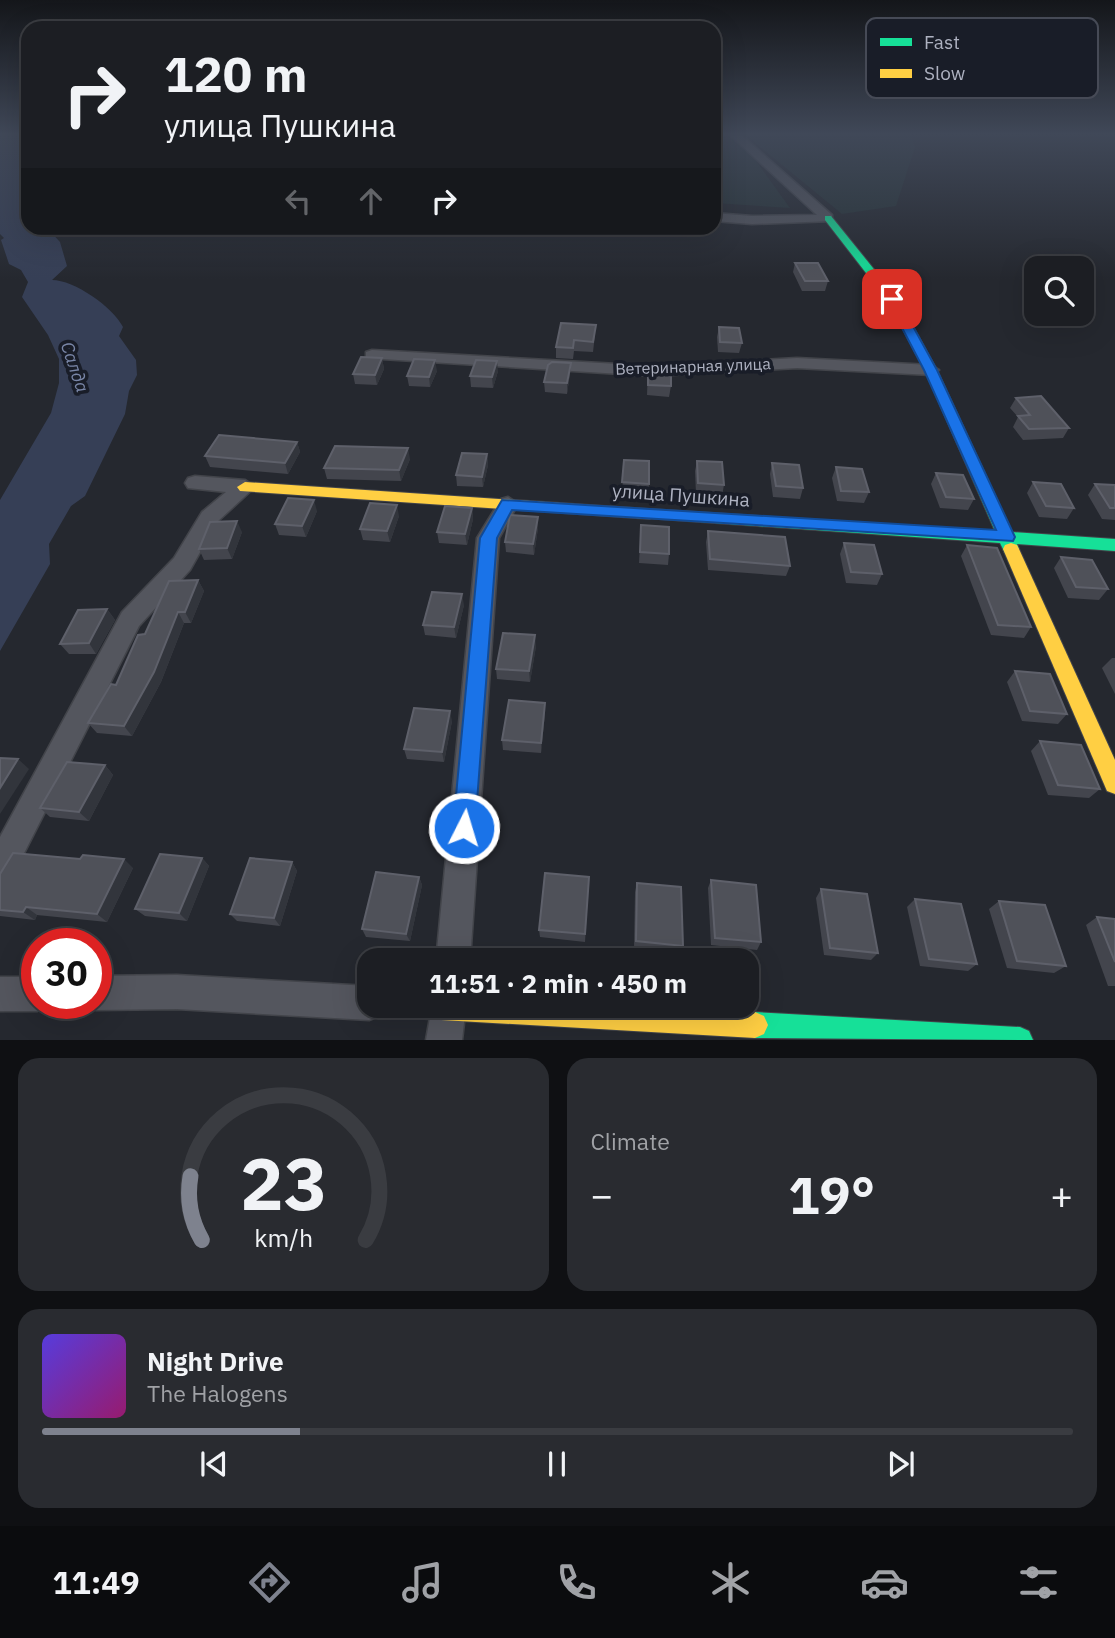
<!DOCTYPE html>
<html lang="en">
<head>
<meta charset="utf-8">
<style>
  body { margin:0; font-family:"IBM Plex Sans",sans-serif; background:#292b30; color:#f1f3f6; height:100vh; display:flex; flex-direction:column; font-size:26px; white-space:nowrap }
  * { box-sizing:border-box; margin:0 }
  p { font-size:23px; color:#a0a2a6 }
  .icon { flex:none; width:38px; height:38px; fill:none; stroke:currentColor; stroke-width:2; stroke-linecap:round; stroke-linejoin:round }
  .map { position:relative; height:1040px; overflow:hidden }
  .sheet { display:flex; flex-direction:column; gap:18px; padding:18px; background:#0f1013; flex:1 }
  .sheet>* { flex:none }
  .top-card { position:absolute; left:21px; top:21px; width:700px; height:214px; border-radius:21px; box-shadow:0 7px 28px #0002,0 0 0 2px #3a3c41; background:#1c1e23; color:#f1f3f6; overflow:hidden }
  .buttons { position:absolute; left:1024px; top:256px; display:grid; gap:14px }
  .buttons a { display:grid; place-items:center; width:70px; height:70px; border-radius:14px; background:#1c1e23; box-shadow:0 7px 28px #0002,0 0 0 2px #3a3c41; font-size:35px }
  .speed { position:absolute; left:21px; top:928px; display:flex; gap:14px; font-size:35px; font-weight:700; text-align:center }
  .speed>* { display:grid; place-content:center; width:91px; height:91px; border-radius:50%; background:#1c1e23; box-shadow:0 7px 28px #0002,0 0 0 2px #3a3c41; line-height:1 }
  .speed .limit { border:10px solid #d22; background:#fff; color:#111 }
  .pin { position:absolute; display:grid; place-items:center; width:60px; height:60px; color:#fff; margin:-30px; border-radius:14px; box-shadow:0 4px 10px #0006 }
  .me { position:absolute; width:77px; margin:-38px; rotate:5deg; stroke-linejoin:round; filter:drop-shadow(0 0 5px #0008) }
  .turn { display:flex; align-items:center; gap:24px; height:147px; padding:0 28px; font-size:32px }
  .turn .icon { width:91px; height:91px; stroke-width:2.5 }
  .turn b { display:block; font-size:49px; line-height:60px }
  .lanes { display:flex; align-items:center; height:66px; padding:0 28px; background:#0003; justify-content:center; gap:35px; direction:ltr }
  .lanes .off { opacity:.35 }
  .big { font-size:52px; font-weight:700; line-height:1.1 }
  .sheet .widget { flex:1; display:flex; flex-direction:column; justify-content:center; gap:10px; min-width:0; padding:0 24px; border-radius:21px; background:#292b30 }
  .sheet .dial { align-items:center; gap:0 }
  .dial svg { height:182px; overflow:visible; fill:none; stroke:#3a3c41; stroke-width:7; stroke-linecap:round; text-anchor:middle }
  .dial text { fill:#f1f3f6; stroke:none }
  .song { display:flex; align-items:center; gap:21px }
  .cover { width:84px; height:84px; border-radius:10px; background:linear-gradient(135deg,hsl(250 70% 55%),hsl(320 70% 35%)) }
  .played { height:7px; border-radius:4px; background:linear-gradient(90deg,#7e828e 25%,#3a3c41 25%) }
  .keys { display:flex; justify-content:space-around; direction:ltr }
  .heat { display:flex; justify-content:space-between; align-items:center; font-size:38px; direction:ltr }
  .sheet .tiles { flex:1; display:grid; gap:18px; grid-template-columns:1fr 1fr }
  .widget:last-child { grid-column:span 2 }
  .trip { position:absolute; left:357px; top:948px; width:402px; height:70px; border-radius:21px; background:#1c1e23; box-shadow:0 7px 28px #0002,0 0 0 2px #3a3c41; font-weight:700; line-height:70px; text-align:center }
  .dock { display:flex; height:112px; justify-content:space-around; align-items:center; background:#0b0c0e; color:#a0a2a6 }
  .dock .icon { width:49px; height:49px }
  .dock .selected { color:#7e828e }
  .dock b { font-size:32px; color:#f1f3f6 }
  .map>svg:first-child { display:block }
</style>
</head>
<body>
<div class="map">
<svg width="1115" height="1040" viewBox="0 0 1115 1040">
  <rect width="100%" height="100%" fill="#25282f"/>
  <g fill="#273337">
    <polygon points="714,133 727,133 751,154 790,208 714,203"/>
    <polygon points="743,133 910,133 915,147 896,206 842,214"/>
  </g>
  <path fill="#363f56" d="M0,133H18L28,155V228L48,229L60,242L67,266L52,280C74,280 113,307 123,327L119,336L136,360L137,375L129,391L125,414L85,496L71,506L49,544L50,564L0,651V500L51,413L59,383V359L48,335L22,297L28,282L21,270L9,264L1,240L4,238L0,234Z"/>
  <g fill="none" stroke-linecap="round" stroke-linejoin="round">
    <defs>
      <g id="street">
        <polygon points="728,133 739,133 832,215 832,221 752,224 714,221 714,213 752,216 817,215"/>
        <polygon points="372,350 653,366 797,358 931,365 939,370 931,375 797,368 653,376 366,358 366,352"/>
        <polygon points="195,476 245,480 255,487 217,522 190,570 139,626 11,879 0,883 0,837 122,612 174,558 202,512 226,492 188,488 185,483 188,478"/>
        <polygon points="508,497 518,504 499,538 470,961 436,961 477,538 501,499"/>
        <polygon points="177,975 369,986 369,1006 385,1006 381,1015 369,1020 177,1009 96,1010 83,1003 96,1003 96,976"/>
        <polygon points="0,977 37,977 37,1003 51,1003 49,1006 37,1011 0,1011"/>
        <polygon points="432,1006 466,1006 462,1040 426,1040"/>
      </g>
      <g id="fast">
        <polygon points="825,216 831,216 898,299 937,370 1012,532 1115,539 1115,551 1017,544 1019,549 1017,553 1005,553 1000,543 644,518 642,514 650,509 995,531 925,370 887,300 825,220"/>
        <polygon points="755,1012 1020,1027 1029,1031 1033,1040 755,1038 746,1034 742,1025 746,1016"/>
      </g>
      <g id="slow">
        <polygon points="245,482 650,509 658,514 650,519 240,491 237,487"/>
        <polygon points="1011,543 1017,545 1019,549 1115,760 1115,794 1107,791 1003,549 1005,545"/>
        <polygon points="411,1006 657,1006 755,1012 764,1016 768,1025 764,1034 755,1038 424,1019 415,1015"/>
      </g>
    </defs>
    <use href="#street" stroke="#42444a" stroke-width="3"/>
    <use href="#fast" stroke="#42444a" stroke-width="2"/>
    <use href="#slow" stroke="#42444a" stroke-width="2"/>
    <use href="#street" fill="#54565e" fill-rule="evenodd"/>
    <use href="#fast" fill="#16e098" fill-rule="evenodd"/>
    <use href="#slow" fill="#ffcf43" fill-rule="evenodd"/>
  </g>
  <g fill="#43454d">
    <polygon points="795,263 828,281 825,291 802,291 793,272"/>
    <polygon points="561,323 595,335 593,352 574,351 573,359 556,358 556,347"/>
    <polygon points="719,327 742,343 739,353 718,352 717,337"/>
    <polygon points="382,358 384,369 377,385 355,384 353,374"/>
    <polygon points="571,363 570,373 567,394 545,392 544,382"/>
    <polygon points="648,368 671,386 669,397 647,395"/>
    <polygon points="437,371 430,387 409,386 407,376"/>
    <polygon points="498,371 493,388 471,387 470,376"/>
    <polygon points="1016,398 1069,428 1063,438 1023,440 1013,427 1018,417 1010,408"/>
    <polygon points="297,442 300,452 288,474 210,467 205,456"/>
    <polygon points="487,454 488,465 483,487 457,486 456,475"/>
    <polygon points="410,459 401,481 327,479 324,468"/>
    <polygon points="624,460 649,484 648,495 622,493"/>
    <polygon points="697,461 724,485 722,496 696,494 695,471"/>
    <polygon points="772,463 803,488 800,499 773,497 770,474"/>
    <polygon points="836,467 869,492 864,503 837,501 832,478"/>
    <polygon points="936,473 974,499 968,510 940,508 931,484"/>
    <polygon points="1033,482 1074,508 1067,519 1039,517 1027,493"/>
    <polygon points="1095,484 1115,485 1115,520 1102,519 1088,495"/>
    <polygon points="472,508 473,519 467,545 439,543 437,532"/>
    <polygon points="317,511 306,537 279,535 275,524"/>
    <polygon points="399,516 390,542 363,540 360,529"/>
    <polygon points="538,517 538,528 534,555 506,552 505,542"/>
    <polygon points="641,525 669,554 668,565 639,563"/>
    <polygon points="708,531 790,566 786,576 708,570 706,542"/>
    <polygon points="242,532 232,559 204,560 199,549"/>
    <polygon points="844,543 882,574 877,585 846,583 840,554"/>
    <polygon points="967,545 1031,627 1024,638 991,635 961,556"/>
    <polygon points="1061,557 1108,589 1099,600 1068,598 1054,568"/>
    <polygon points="198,580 204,591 191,623 184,623 161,682 132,736 97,733 88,723 116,685 145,634"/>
    <polygon points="464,605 456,638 425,635 423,625"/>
    <polygon points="107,609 115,620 96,654 69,654 60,644"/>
    <polygon points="536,646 530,682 497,679 496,669"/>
    <polygon points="1112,658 1115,658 1115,694 1102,668"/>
    <polygon points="1015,671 1067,714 1058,724 1022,721 1007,682"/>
    <polygon points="545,703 545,713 541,753 503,750 502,740"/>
    <polygon points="452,721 444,762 407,759 404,749"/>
    <polygon points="1040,741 1100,789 1089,798 1048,795 1031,751"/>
    <polygon points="105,765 113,775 89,821 50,817 40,808"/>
    <polygon points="202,858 209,866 187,921 145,916 135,909"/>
    <polygon points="292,862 297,871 280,926 237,921 230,914"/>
    <polygon points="133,868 107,922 37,915 35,920 0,916 0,874"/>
    <polygon points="419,877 422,885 410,941 366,937 362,929"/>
    <polygon points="589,877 585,942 540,937 539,930"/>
    <polygon points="711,880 761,942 757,950 711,945 708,888"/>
    <polygon points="637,883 683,946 680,953 634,948 635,892"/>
    <polygon points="821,889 878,953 871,960 824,955 816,898"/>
    <polygon points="915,899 977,964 968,971 920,966 907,907"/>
    <polygon points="999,901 1066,966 1054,973 1007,968 989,909"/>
    <polygon points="1097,917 1115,919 1115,986 1108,986 1086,925"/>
  </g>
  <g fill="#32353c">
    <polygon points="382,358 384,369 377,385 375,375"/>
    <polygon points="435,360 437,371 430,387 429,377"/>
    <polygon points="497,361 498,371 493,388 492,377"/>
    <polygon points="571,363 570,373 567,394 567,383"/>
    <polygon points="297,442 300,452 288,474 285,463"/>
    <polygon points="408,448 410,459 401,481 399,470"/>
    <polygon points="487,454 488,465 483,487 482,477"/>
    <polygon points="314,500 317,511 306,537 302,526"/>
    <polygon points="397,505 399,516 390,542 387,531"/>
    <polygon points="472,508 473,519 467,545 465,534"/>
    <polygon points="538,517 538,528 534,555 533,544"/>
    <polygon points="237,521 242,532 232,559 227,548"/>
    <polygon points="198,580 204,591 191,623 185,612"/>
    <polygon points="462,594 464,605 456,638 454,627"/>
    <polygon points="107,609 115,620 96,654 89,643"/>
    <polygon points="178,612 184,623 161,682 132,736 124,726"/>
    <polygon points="535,635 536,646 530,682 529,671"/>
    <polygon points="545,703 545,713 541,753 541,743"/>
    <polygon points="450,711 452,721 444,762 442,752"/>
    <polygon points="18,759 29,769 0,814 0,788"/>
    <polygon points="105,765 113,775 89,821 79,812"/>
    <polygon points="202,858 209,866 187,921 179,913"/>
    <polygon points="124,859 133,868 107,922 97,914"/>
    <polygon points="292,862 297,871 280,926 274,918"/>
    <polygon points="419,877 422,885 410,941 406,934"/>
    <polygon points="26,907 37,915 35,920 23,912"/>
  </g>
  <g fill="#4f5159" stroke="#5e606a" stroke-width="2">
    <polygon points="795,263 818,263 828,281 805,281"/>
    <polygon points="561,323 596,325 593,342 574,340 573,348 556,347"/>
    <polygon points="719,327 739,328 742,343 720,342"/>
    <polygon points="361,357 382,358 375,375 353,374"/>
    <polygon points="414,359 435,360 429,377 407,376"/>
    <polygon points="476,360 497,361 492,377 470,376"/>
    <polygon points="552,362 571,363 567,383 544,382 548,365"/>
    <polygon points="648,368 671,369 671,386 648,385"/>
    <polygon points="1041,396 1069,428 1029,429 1018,416 1030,415 1016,398"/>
    <polygon points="219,435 297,442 285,463 205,456"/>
    <polygon points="335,446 408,448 399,470 324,468"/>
    <polygon points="462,453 487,454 482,477 456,475"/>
    <polygon points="624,460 649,461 649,484 622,482"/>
    <polygon points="697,461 722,462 724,485 698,483"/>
    <polygon points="772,463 799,465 803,488 776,486"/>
    <polygon points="836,467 862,469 869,492 841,491"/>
    <polygon points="936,473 963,475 974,499 946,497"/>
    <polygon points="1033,482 1061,484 1074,508 1046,506"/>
    <polygon points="1095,484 1115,485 1115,508 1110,508"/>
    <polygon points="288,498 314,500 302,526 275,524"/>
    <polygon points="370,503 397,505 387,531 360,529"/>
    <polygon points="445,506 472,508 465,534 437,532"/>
    <polygon points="510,515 538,517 533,544 505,542"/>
    <polygon points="237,521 227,548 199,549 210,522"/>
    <polygon points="641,525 669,527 669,554 640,552"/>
    <polygon points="708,531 785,537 790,566 710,559"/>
    <polygon points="844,543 874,545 882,574 851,572"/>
    <polygon points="967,545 997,548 1031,627 998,625"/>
    <polygon points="1061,557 1092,560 1108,589 1076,587"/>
    <polygon points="198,580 185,612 178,612 154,672 124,726 88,723 111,684 116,685 138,635 145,634 169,581"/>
    <polygon points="432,592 462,594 454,627 423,625"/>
    <polygon points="107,609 89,643 60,644 78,610"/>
    <polygon points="503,633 535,635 529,671 496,669"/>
    <polygon points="1015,671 1050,674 1067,714 1030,711"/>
    <polygon points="509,700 545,703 541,743 502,740"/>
    <polygon points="414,708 450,711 442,752 404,749"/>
    <polygon points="1040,741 1081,745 1100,789 1058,785"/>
    <polygon points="0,758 18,759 0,788"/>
    <polygon points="67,762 105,765 79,812 40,808"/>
    <polygon points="13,853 80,859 83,855 124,859 97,914 26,907 23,912 0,910 0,874"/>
    <polygon points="160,854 202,858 179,913 135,909"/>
    <polygon points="250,858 292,862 274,918 230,914"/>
    <polygon points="376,872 419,877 406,934 362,929"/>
    <polygon points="545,873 589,877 585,934 539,930"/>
    <polygon points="711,880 756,885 761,942 715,938"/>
    <polygon points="637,883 681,887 683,946 636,941"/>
    <polygon points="821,889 867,894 878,953 830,948"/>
    <polygon points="915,899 961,904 977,964 929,959"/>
    <polygon points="999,901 1045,905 1066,966 1017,961"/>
    <polygon points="1097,917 1115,919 1115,962"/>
  </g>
  <linearGradient id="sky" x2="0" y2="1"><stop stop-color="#14161a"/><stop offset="0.48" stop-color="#404858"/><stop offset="1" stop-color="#404858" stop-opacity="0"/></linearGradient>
  <rect width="1115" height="279" fill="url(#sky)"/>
  <polygon fill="#1a73e8" stroke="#114b97" stroke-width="2" points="892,296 898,299 937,370 1015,537 1013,541 512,510 497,538 475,828 472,836 464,840 456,836 453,828 480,538 502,500 996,530 924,370 887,299"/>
  <g text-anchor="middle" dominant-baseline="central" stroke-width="7" stroke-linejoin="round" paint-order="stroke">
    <g font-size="16" fill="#aeb2c1" stroke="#191d28">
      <text transform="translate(693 366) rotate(-2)">Ветеринарная улица</text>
    </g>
    <g font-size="18" font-style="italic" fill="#7986a7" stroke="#191d28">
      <text transform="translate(75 367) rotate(71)">Салда</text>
    </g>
    <g font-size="19" fill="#aeb2c1" stroke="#191d28">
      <text transform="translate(681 495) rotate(4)">улица Пушкина</text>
    </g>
  </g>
  <rect x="866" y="18" width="232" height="80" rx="10" fill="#191d28" stroke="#464a56" stroke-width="2"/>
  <rect x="880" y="38" width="32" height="8" fill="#16e098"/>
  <rect x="880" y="69" width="32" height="9" fill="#ffcf43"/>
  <g font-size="19" fill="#aeb2c1">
    <text x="924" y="49">Fast</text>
    <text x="924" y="80">Slow</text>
  </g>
</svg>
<div class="buttons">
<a><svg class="icon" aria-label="search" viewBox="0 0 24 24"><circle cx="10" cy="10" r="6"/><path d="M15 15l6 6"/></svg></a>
</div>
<div class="speed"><div class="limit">30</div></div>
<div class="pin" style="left:892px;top:299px;background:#d93025"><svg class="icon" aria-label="arrive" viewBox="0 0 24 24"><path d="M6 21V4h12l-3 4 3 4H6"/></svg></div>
<svg class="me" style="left:464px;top:828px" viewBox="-20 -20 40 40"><circle r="17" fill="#1a73e8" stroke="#fff" stroke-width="3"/><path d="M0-11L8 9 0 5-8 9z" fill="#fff"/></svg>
<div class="trip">11:51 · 2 min · 450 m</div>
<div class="top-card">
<div class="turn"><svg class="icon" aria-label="right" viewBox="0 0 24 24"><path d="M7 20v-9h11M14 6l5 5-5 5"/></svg><div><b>120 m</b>улица Пушкина</div></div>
<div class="lanes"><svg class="icon off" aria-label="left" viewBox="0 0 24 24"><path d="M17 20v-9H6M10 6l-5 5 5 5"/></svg><svg class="icon off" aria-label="ahead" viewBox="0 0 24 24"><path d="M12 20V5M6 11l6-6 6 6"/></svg><svg class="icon" aria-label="right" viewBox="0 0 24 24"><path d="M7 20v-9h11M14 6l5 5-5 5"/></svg></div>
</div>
</div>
<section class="sheet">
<div class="tiles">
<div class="widget dial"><svg viewBox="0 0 100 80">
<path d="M14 69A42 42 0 1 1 86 69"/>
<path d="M14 69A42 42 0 0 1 9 41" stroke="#7e828e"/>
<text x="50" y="56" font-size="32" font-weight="700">23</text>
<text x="50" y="72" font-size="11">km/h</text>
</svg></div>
<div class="widget"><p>Climate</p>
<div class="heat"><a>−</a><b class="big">19°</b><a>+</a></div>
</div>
<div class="widget">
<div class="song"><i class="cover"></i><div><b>Night Drive</b><p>The Halogens</p></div></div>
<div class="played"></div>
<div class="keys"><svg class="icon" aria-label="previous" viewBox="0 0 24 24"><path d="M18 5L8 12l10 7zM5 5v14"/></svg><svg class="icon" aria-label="pause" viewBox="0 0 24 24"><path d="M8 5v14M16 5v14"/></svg><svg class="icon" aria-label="next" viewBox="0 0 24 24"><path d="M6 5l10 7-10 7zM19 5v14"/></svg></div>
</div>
</div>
</section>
<nav class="dock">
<b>11:49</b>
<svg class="icon selected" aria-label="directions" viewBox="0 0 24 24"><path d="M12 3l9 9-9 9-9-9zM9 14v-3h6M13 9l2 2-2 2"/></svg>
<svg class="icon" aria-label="music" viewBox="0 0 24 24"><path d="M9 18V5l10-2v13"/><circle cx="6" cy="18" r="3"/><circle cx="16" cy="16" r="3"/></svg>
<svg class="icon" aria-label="phone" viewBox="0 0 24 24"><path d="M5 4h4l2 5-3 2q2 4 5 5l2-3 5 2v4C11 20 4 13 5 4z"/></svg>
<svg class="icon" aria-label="climate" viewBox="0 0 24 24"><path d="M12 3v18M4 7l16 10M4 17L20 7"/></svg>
<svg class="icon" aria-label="car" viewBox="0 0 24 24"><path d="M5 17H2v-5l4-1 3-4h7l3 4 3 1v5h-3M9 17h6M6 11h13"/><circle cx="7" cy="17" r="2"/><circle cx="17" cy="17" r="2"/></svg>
<svg class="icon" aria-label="filters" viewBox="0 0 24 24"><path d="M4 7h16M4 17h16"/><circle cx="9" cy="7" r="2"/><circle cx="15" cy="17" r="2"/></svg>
</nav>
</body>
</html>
